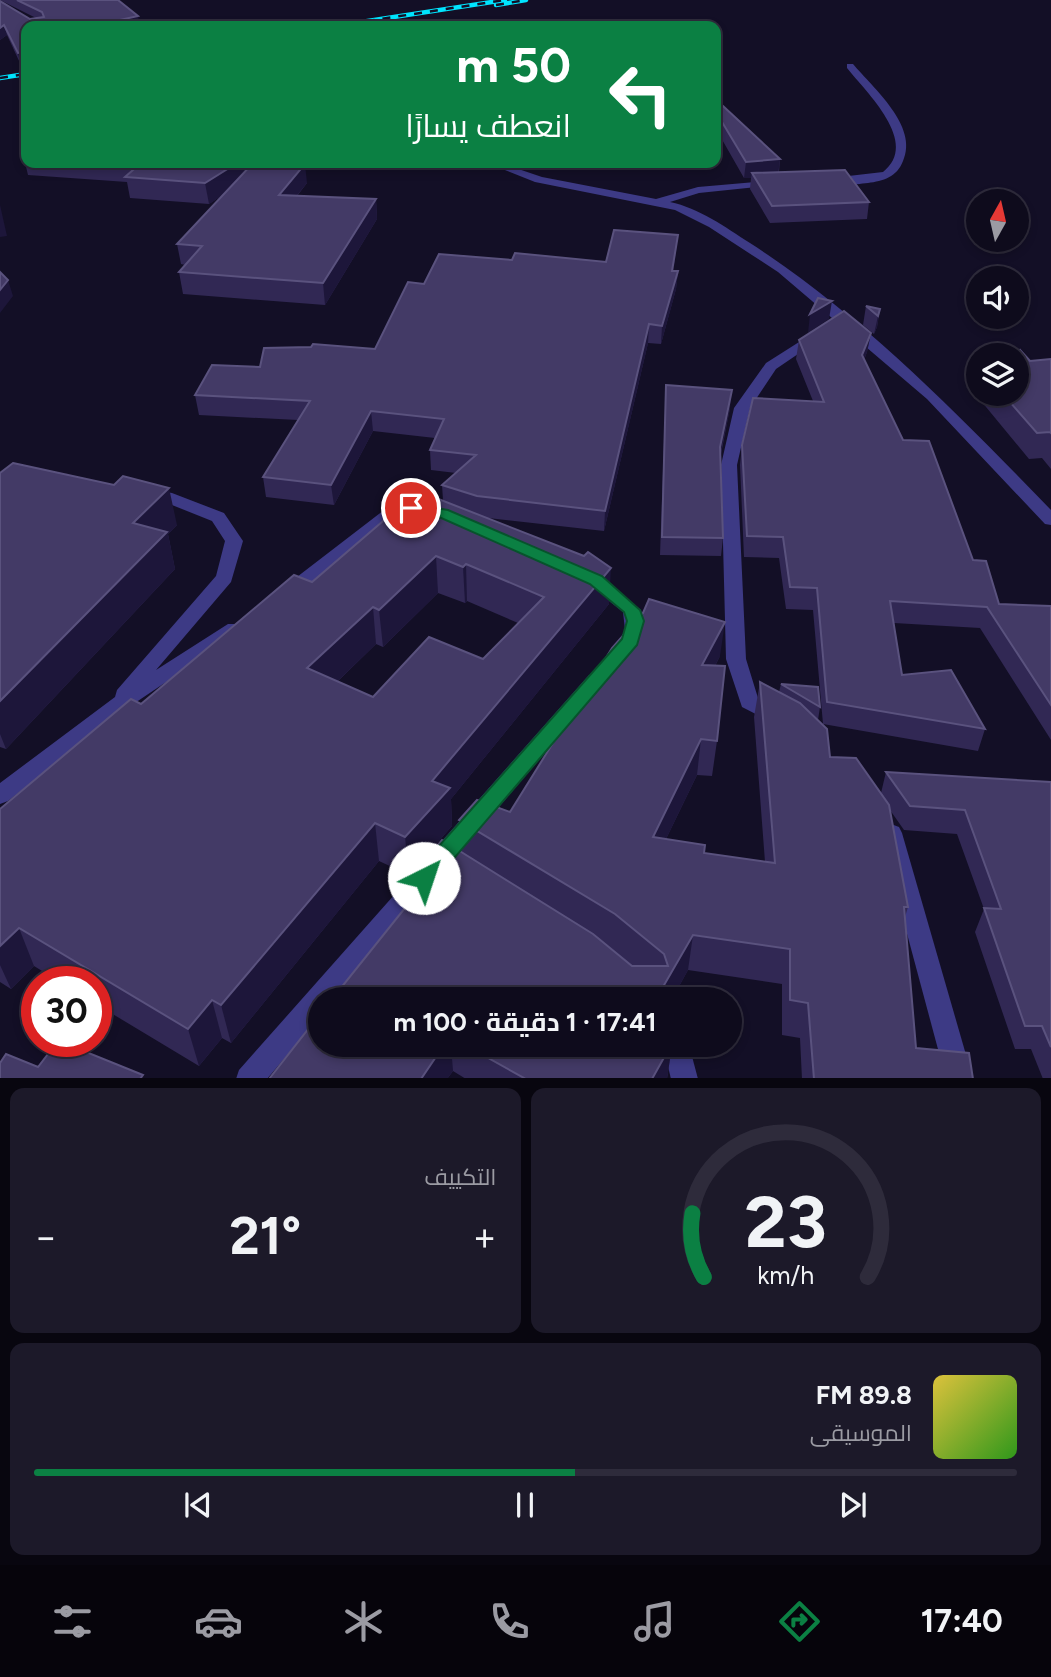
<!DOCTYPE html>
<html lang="ar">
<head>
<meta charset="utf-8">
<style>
  body { margin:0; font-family:Figtree,Cairo,sans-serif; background:#1c1929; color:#f1f3f6; direction:rtl; height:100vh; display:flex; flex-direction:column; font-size:26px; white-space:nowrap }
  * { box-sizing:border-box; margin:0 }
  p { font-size:23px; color:#9b9ba3 }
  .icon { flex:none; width:38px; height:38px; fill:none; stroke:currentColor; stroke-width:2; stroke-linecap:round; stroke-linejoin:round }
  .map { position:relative; height:1078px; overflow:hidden; direction:ltr }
  .panel { display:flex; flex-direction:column; gap:10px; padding:10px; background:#08060f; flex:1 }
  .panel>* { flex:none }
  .banner { position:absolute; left:21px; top:21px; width:700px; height:147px; border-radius:14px; box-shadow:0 4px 10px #0003,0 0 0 2px #2e2b3b; direction:rtl; background:#0b8043; color:#fff; overflow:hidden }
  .needle { width:46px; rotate:8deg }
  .tools { position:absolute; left:966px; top:189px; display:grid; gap:14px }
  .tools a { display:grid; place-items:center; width:63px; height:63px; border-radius:50%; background:#0e0b1c; box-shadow:0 4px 10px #0003,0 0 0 2px #2e2b3b; font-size:35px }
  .speed { position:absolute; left:21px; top:966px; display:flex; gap:14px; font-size:35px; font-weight:700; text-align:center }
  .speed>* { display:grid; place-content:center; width:91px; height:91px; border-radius:50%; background:#0e0b1c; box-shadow:0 4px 10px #0003,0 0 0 2px #2e2b3b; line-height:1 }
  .speed .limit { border:10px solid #d22; background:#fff; color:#111 }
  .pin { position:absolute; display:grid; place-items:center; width:60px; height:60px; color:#fff; margin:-30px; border:4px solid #fff; border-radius:50%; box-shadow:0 2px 7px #0007 }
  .me { position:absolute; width:77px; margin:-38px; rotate:41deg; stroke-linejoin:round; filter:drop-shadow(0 0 5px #0008) }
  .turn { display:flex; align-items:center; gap:24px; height:147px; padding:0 35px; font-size:32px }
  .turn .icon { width:91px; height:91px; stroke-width:2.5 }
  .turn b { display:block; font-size:49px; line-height:60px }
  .big { font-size:52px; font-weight:700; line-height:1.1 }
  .panel .tile { flex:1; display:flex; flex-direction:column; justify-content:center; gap:10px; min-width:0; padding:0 24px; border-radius:14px; background:#1c1929 }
  .panel .dial { align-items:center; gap:0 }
  .dial svg { height:182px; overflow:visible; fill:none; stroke:#2e2b3b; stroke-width:7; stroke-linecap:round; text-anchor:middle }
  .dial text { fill:#f1f3f6; stroke:none }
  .song { display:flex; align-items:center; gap:21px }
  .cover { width:84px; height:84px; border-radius:10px; background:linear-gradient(135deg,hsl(50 70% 55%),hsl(110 70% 35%)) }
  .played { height:7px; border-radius:4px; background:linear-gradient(90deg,#0b8043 55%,#2e2b3b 55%) }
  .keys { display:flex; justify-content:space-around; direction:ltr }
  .heat { display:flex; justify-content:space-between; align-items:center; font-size:38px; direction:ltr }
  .panel .tiles { flex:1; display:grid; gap:10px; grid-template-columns:1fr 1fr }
  .tile:last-child { grid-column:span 2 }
  .trip { position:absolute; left:308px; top:987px; width:434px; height:70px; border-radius:35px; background:#0e0b1c; box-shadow:0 4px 10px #0003,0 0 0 2px #2e2b3b; font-weight:700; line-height:70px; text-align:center; direction:rtl }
  .tab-bar { display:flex; height:112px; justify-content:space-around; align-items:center; background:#06040b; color:#9b9ba3 }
  .tab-bar .icon { width:49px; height:49px }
  .tab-bar .active { color:#0b8043 }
  .tab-bar b { font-size:32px; color:#f1f3f6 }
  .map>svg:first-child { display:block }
</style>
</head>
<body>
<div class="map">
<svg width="1051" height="1079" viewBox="0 0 1051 1079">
  <rect width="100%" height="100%" fill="#130f26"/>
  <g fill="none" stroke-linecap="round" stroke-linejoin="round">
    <g fill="#3d3a85" fill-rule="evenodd">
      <path d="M847,64H853C873,88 919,126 903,161C897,177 883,181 868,183C856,184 835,188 825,181L831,178L883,172C921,143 866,92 847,68Z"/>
      <path d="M487,163H501L542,177L656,199L698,187L779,180L781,182L775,185L699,193L670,202C699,208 725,227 750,243C863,316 958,414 1051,510V525L1045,524L927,399L778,272L709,227L675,210L535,182Z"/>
      <polygon points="818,330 823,331 823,337 776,369 750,408 737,465 746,659 758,698 784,712 787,717 784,722 777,725 742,707 726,659 721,465 734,408 766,363"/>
      <polygon points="149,489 172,493 224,513 243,541 231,582 156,670 228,624 242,624 245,629 117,715 8,801 0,804 0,783 115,697 117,690 216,576 225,541 212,521 162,501 143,498 141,494 143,490"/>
      <polygon points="416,504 424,509 422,513 399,516 294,598 280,598 278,594 280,590 388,507"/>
      <polygon points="591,572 597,574 641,610 645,630 635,648 621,648 618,643 625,630 623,612 585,582 582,578"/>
      <polygon points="596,673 603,675 606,680 603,685 335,999 320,999 320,1016 267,1079 236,1079 239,1070 589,675"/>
      <polygon points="891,824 899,827 902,833 973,1079 946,1079 880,833 883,827"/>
      <polygon points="663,1045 689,1045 698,1079 671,1079"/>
    </g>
    <defs>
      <g id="rail">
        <polyline points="496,5 526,0"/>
        <polyline points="335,26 505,0"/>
        <polyline points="0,78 26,74"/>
      </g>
    </defs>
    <use href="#rail" stroke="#00e5ff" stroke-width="4.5"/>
    <use href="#rail" stroke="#130f26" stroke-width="2.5" stroke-dasharray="8" stroke-linecap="butt"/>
  </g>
  <g fill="#312854" fill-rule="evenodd">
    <polygon points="0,0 118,0 140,25 26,26 20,63 7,35 0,40 0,1 30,19 36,18"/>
    <polygon points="716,112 780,159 779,172 869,202 867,219 770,223 750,189 751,178 744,178 716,129"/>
    <polygon points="26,152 26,163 283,163 307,183 297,196 376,199 377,219 325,305 183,294 179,272 185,265 181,264 177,244 224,194 209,204 130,198 127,182 28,175 23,154"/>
    <path d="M678,235L673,271H678L676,289L661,344L648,343L604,531L488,518L609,604L451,799L452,826L409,875L379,861L231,1043L222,1038L199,1066L96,1004V982H60L34,966L11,989L0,982V809L141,704L312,582L443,500L442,485L456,473L431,470L430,450L435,438L373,431L334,505L266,497L263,477L298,420L199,415L195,395L260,367L375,349L424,284L512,260L606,262ZM438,593L465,603L467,601L518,623L483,659L373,697L338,681L376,644L383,647Z"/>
    <polygon points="866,306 880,309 877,327 874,334 863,325"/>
    <polygon points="871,333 867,352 864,360 903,440 999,604 1051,606 1051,740 980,628 894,623 902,675 985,729 978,751 823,724 813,610 786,609 779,558 744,557 740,465 742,445 813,401 796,359 799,340"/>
    <polygon points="1051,359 1051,469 1042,458 1029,459 972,390 978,365 978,394 1017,394 1030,361"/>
    <polygon points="666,385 730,408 721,454 723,538 721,556 660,555"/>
    <polygon points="0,473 177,525 168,534 175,569 6,749 0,747"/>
    <polygon points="720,656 715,666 717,741 712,776 697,775 666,839 704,853 765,862 754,717 760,682 779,692 781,684 820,707 818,720 830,757 881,793 886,772 1051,782 1051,1079 1043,1079 1031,1049 1015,1049 975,932 984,909 957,834 904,830 890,810 908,907 905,917 916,1048 973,1079 802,1079 800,1038 782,1035 782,984 688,970 672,999 332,999 434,872 432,852 461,852 459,820 510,812"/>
    <polygon points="320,1045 672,1045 667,1079 466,1079 453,1071 447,1079 269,1079"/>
  </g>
  <g fill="#1d163a">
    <polygon points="138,16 140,25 102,26 102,24"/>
    <polygon points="4,25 7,35 0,40 0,28"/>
    <polygon points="26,52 26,62 20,63 18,53"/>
    <polygon points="780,159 778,175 752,173 751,178 744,178 746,162"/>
    <polygon points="237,163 271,163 209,204 205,183"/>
    <polygon points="305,164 307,183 281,215 279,195"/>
    <polygon points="376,199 377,219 325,305 323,283"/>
    <polygon points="0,205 7,236 0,237"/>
    <polygon points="678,235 676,252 671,289 672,271"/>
    <polygon points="678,271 676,289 661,344 662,326"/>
    <polygon points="8,280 13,296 0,313 0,290"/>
    <polygon points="832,301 829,319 808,333 810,314"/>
    <polygon points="880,309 877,327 874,334 878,316"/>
    <polygon points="649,324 648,343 604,531 605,511"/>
    <polygon points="871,333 867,352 858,375 862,355"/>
    <polygon points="732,390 730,408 718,465 720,447"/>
    <polygon points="371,411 373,431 334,505 331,485"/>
    <polygon points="169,488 177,525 168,534 175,569 6,749 0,734 0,701 133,523"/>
    <polygon points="436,556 438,593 383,647 379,610"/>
    <polygon points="466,564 467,601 465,603 463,567"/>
    <polygon points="611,568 609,604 451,799 452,826 409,875 405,837 432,781"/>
    <polygon points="373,607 376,644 313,705 307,668"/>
    <polygon points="725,622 720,656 698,699 702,665"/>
    <polygon points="701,739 697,775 650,872 653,837"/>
    <polygon points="375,823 379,861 231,1043 221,1005"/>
    <polygon points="19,928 34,966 11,989 0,965 0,946"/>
    <polygon points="693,935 688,970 672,999 656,999"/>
    <polygon points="212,1000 222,1038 199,1066 188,1029"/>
    <polygon points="444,1045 451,1045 453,1071 447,1079 421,1079"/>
    <polygon points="671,1045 672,1045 667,1079 652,1079"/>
  </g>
  <g fill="#433a66" stroke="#5a527e" stroke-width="2" fill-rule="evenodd">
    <polygon points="17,0 118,0 138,16 102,24 103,26 26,26 26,52 18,53 4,25 0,28 0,1 30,19 44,17 42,12"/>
    <polygon points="723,106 780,159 746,162 716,112"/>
    <polygon points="133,163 237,163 205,183 125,177 141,163"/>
    <polygon points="253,163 283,163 305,164 279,195 376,199 323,283 179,272 202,246 177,244"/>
    <polygon points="845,170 869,202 772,206 752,173"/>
    <polygon points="614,230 678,235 672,271 678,271 662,326 649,324 605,511 477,496 442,485 476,455 430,450 444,419 371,411 331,485 263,477 310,401 195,395 212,365 260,367 264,348 311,347 313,344 375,349 408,282 424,284 439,254 512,260 515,253 606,262"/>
    <polygon points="0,272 8,280 0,290"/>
    <polygon points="818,298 832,301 810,314"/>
    <polygon points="866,306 880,309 878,316"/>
    <polygon points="844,311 871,333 862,355 903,440 929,441 973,560 986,561 999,604 1051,606 1051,705 987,607 890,601 902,675 951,670 985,729 827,702 817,588 790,587 783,537 747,536 742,445 753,398 824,402 799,340"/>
    <polygon points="1020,350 1030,361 1051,359 1051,433 1050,432 1037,433 1003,394 1017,394 1017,355 1014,355"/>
    <polygon points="666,385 732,390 720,447 723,538 662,537"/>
    <polygon points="13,463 114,485 123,476 169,488 133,523 167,532 0,701 0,473"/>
    <path d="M418,491L584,556L588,552L611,568L432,781L450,788L405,837L375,823L221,1005L212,1000L188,1029L19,928L0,946V809L131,699L141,704L294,575L312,582ZM436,556L463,567L466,564L544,597L483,659L429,637L373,697L307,668L373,607L379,610Z"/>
    <polygon points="649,599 725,622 702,665 725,666 717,741 701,739 653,837 705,845 704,853 775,863 760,682 800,703 827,729 830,757 856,758 889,805 908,907 904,907 916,1048 969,1053 973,1079 814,1079 808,1003 790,1000 790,949 693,935 656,999 332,999 445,858 432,852 442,840 593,934 632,966 668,966 664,954 615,914 459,820 477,800 510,812 612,648 643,613"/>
    <polygon points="781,684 818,687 820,707"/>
    <polygon points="886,772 1051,782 1051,1047 1042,1026 1025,1026 984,908 1001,909 965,810 910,806"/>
    <polygon points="320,1014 320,1045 444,1045 421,1079 269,1079"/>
    <polygon points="58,1041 59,1041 143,1075 140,1079 0,1079 0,1063 6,1054 38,1067"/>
    <polygon points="465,1045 671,1045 652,1079 523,1079 524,1078"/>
  </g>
  <polygon fill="#0b8043" stroke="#07532c" stroke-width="2" points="411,504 448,510 602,576 640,610 644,621 637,645 432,884 424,887 416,884 413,878 416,872 622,639 627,621 624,612 590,584 439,517 406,511 404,508"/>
</svg>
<div class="tools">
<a><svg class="needle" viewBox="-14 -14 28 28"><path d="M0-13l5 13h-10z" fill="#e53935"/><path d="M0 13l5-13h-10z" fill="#9b9ba3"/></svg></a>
<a><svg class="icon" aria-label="sound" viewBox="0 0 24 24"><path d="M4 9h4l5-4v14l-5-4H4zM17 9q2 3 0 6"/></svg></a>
<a><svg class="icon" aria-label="layers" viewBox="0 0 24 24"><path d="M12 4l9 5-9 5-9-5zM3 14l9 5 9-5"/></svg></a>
</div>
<div class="speed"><div class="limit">30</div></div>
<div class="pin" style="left:411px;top:508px;background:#d93025"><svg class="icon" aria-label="arrive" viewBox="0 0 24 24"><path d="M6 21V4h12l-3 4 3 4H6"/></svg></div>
<svg class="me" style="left:424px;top:878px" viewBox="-20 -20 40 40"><circle r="19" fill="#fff"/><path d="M0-13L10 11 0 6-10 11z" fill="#0b8043"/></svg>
<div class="trip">17:41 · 1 دقيقة · 100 m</div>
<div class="banner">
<div class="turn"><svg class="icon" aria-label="left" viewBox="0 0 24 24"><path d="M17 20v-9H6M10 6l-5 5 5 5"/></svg><div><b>50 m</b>انعطف يسارًا</div></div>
</div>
</div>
<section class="panel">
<div class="tiles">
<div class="tile dial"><svg viewBox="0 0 100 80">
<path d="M14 69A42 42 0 1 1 86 69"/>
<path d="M14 69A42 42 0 0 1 9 41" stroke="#0b8043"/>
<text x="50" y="56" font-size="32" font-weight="700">23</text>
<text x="50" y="72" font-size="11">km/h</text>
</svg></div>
<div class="tile"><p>التكييف</p>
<div class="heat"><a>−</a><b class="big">21°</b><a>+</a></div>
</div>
<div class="tile">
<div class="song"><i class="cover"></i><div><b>89.8 FM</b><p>الموسيقى</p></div></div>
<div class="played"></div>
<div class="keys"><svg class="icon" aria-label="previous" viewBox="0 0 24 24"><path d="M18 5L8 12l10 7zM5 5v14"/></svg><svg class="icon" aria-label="pause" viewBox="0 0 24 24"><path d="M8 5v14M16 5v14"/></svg><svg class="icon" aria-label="next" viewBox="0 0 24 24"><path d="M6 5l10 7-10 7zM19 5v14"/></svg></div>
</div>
</div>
</section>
<nav class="tab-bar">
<b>17:40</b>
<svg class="icon active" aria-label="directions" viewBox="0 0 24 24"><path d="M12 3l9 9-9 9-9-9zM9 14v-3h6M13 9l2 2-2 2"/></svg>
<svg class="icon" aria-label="music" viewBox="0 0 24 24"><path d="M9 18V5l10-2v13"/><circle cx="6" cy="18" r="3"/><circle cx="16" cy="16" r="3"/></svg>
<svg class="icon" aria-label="phone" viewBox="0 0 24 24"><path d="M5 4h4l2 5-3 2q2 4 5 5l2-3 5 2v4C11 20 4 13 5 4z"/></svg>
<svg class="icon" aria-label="climate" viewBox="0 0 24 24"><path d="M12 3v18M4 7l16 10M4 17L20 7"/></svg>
<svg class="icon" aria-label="car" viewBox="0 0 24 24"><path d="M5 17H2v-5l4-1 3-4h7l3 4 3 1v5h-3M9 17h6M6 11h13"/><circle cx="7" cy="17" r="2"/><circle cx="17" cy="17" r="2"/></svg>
<svg class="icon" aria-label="filters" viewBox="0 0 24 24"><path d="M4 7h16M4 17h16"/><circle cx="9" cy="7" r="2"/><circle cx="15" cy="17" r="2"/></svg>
</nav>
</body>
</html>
